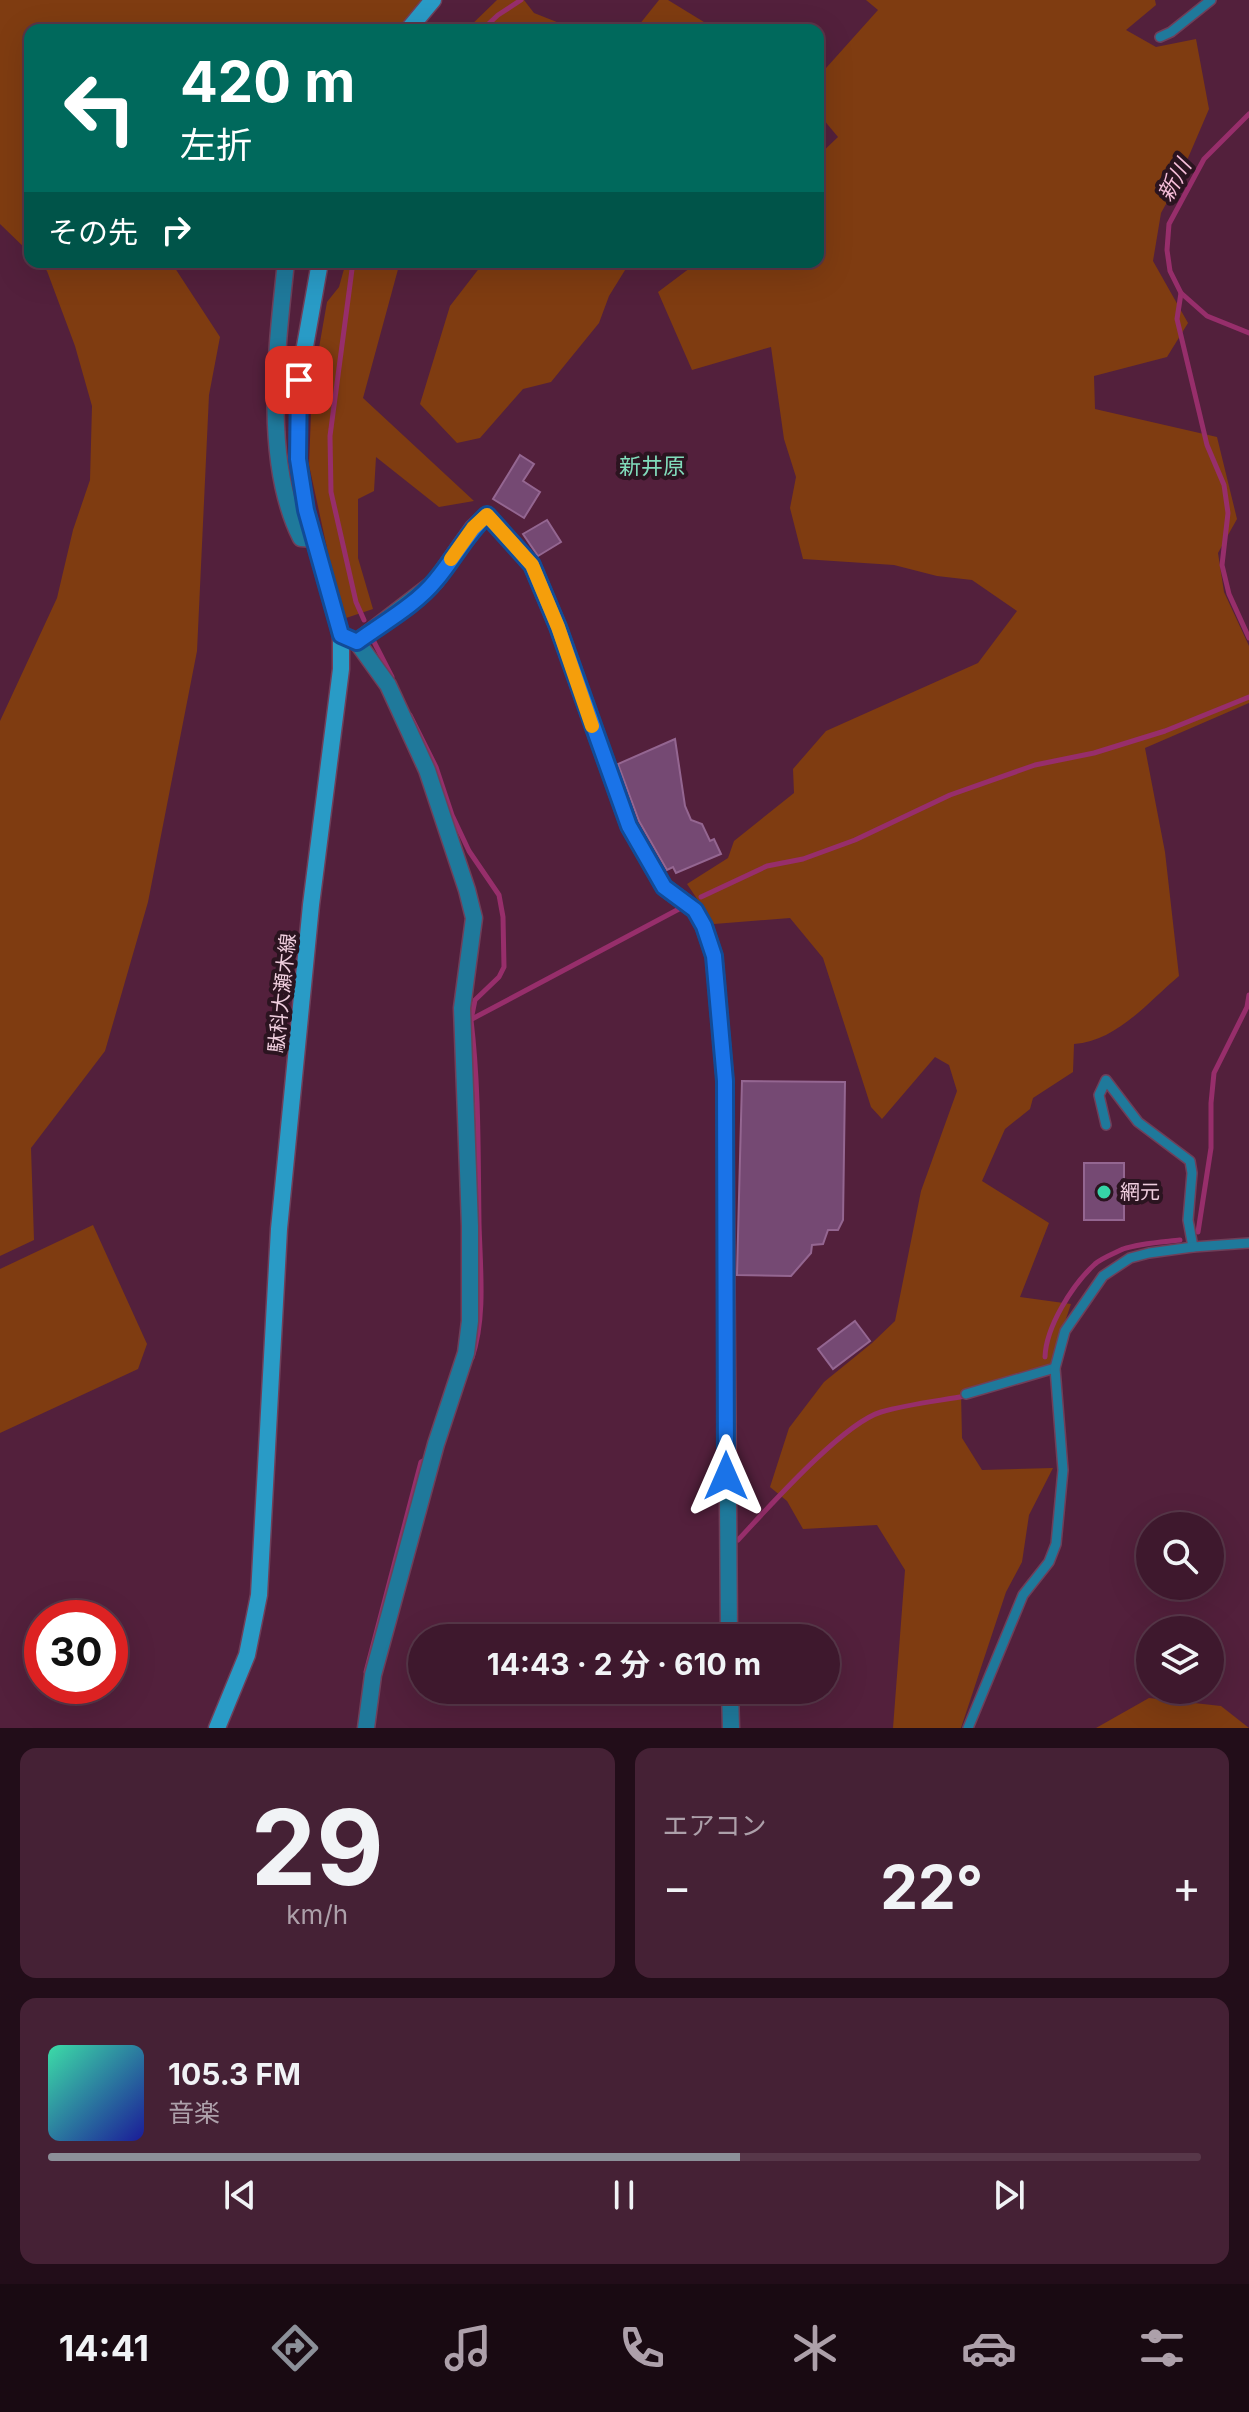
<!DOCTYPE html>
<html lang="ja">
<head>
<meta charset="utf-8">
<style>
  body { margin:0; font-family:Inter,"Noto Sans JP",sans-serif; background:#452135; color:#f1f3f6; height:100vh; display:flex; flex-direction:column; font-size:30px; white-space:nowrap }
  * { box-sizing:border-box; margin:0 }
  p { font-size:26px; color:#ada0aa }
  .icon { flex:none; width:44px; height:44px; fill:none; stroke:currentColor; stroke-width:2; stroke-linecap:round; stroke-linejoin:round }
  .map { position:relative; height:1728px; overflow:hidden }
  .panel { display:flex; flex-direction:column; gap:20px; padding:20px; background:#220d19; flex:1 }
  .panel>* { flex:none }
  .banner { position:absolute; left:24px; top:24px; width:800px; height:244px; border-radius:16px; box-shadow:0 8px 32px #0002,0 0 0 2px #573749; background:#00695c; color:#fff; overflow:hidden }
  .controls { position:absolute; left:1136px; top:1512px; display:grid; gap:16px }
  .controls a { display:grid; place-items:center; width:88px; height:88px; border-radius:50%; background:#3e182d; box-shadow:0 8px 32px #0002,0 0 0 2px #573749; font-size:40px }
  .speed { position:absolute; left:24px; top:1600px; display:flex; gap:16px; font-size:40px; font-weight:700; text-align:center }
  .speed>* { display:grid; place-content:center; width:104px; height:104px; border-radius:50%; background:#3e182d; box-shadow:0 8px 32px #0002,0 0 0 2px #573749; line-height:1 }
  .speed .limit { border:12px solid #d22; background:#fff; color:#111 }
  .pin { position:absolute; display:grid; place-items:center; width:68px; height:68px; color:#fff; margin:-34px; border-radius:16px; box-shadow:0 4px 12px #0006 }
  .me { position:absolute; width:88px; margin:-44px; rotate:0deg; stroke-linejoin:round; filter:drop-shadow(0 0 6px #0008) }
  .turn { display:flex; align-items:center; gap:28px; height:168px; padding:0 24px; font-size:36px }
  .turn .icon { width:104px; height:104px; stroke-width:2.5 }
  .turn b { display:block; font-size:56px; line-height:68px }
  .then { display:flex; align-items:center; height:76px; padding:0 24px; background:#0003; gap:16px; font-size:30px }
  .big { font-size:60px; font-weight:700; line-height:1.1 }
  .panel .tile { flex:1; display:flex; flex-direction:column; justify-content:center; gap:12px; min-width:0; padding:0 28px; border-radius:16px; background:#452135 }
  .panel .dial { align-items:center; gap:0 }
  .dial b { font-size:104px; line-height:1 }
  .song { display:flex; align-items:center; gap:24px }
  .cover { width:96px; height:96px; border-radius:12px; background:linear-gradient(135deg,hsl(160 70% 55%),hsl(240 70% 35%)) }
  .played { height:8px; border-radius:4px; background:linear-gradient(90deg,#8c9099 60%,#573749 60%) }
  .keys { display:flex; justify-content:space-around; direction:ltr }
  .heat { display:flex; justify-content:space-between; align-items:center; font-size:44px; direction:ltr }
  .panel .tiles { flex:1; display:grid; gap:20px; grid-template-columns:1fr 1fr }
  .tile:last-child { grid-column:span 2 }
  .trip { position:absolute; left:408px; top:1624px; width:432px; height:80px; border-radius:40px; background:#3e182d; box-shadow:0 8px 32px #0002,0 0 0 2px #573749; font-weight:700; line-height:80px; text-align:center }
  .menu { display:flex; height:128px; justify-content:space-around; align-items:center; background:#190a12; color:#ada0aa }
  .menu .icon { width:56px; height:56px }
  .menu .active { color:#8c9099 }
  .menu b { font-size:36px; color:#f1f3f6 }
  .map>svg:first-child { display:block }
</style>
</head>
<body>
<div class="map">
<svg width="1249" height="1728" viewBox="0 0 1249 1728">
  <rect width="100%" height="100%" fill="#53203c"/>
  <g fill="#7f3c11">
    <polygon points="0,0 423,0 398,30 30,30 30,253 0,224"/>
    <polygon points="497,0 524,0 534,13 577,30 466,30"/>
    <polygon points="659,0 668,0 717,30 635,30"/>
    <path d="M866,0H1155L1156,5L1126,30L1156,47L1196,39L1209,109L1176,186L1161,213L1153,261L1188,323L1167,357L1094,376L1095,409L1217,437L1237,519L1218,553L1224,592L1249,646V703L1145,748L1165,852L1179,976C1148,1002 1117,1041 1074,1044L1073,1072L1033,1098L1030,1109L1005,1129L982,1181L1049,1223L1020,1297L1071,1304L1050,1366L961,1393L962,1438L982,1470L1053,1468L1029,1515L1022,1562L1006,1592L961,1728H893L905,1570L877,1525L803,1529L787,1501L770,1487L789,1428L824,1382L872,1343L895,1321L921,1191L957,1091L949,1065L935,1057L882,1119L871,1107L823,958L790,918L714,924L687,884L728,858L734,841L794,793L793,769L826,731L978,663L1017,611L972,580L937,576L894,565L803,559L790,508L796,477L784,439L771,347L692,370L658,292L698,262H818V156L838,137L818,113V77L878,10Z"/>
    <polygon points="39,262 171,262 220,337 209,395 197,651 148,902 105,1051 31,1148 34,1240 0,1256 0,721 57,598 73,530 90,480 92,406 75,346 47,271"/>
    <polygon points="346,262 400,262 363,398 474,501 439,507 376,457 374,491 358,499 358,558 373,609 346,618 330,562 309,465 312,388 327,302 339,287"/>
    <polygon points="484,262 630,262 609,296 599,323 551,382 523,389 480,438 457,443 420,404 450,306"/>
    <polygon points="93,1225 147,1344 138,1369 0,1433 0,1269"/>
    <polygon points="1149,1698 1221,1706 1249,1728 1096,1728"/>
  </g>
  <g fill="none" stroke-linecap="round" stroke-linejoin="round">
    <g stroke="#972e6b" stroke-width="5">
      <polyline points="482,30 498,15 521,0"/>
      <polyline points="1249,114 1204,159 1169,224 1167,250 1170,271 1181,293 1207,316 1249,333"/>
      <polyline points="353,262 330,436 331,492 356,602 364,620"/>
      <polyline points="1181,293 1177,319 1207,445 1224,485 1228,513 1222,565 1229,594 1249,638"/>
      <polyline points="371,636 392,677"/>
      <path d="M410,715L436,767L452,815L469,851L499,895L503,917L504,967L499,977L475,1000L471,1020C479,1086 478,1156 479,1223C480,1267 486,1316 472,1358"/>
      <polyline points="701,897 767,866 803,859 855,840 950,795 1035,765 1094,753 1165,731 1249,697"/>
      <polyline points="472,1019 679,909"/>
      <polyline points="1198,1232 1211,1148 1211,1103 1214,1073 1247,1007 1249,995"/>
      <path d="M1045,1357C1046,1327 1072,1285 1095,1264C1102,1258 1115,1253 1123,1249C1140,1243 1162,1242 1180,1240"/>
      <path d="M738,1540C768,1508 842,1424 881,1412C908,1404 938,1401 966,1396"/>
      <polyline points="366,1672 421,1462 429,1458"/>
    </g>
  </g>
  <g fill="#754973" stroke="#946691" stroke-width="2">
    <polygon points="520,455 534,464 523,481 540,492 524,518 493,499"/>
    <polygon points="547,520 561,542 538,556 523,534"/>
    <polygon points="675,739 685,806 691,820 702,824 710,841 714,839 721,854 676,873 673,867 667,870 639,821 618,764"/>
    <polygon points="742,1081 845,1082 843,1220 838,1230 828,1230 823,1244 812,1245 811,1253 791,1276 737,1275"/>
    <rect x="1084" y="1163" width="40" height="57"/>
    <polygon points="855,1321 870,1341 833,1369 818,1349"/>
  </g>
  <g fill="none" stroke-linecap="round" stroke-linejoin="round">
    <defs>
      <g id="lane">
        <polyline points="1160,37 1171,32 1211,0"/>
        <polyline points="1106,1125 1099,1095 1106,1080 1138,1122 1190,1161 1192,1173 1188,1220 1193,1247"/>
        <polyline points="966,1394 1055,1368"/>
        <polyline points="968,1728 1023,1595 1049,1562 1056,1544 1063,1470 1055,1368 1065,1331 1103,1276 1130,1258 1149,1253 1193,1247 1249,1243"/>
      </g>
      <g id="street">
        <path d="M286,262C277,346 262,461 301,538L314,539"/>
        <polyline points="350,639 357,642 388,685 427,770 467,890 474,918 462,1008 470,1226 470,1321 466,1353 436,1444 373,1675 366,1728"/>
        <polyline points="357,642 435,582 473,528 487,515 532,565 558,627 629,826 664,887 695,910 704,926 714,956 725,1081 729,1638"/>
        <polyline points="730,1690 731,1728"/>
      </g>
      <g id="secondary">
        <polyline points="408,30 433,0"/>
        <polyline points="217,1728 247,1655 259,1595 279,1229 311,905 341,669 341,635 306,510 298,459 299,380 320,262"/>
      </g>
    </defs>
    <use href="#lane" stroke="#6f3f59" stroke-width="12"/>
    <use href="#street" stroke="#6f3f59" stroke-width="19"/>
    <use href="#secondary" stroke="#6f3f59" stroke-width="19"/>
    <use href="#lane" stroke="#1f799b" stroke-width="9"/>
    <use href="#street" stroke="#1f799b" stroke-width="16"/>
    <use href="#secondary" stroke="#299bc6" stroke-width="16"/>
  </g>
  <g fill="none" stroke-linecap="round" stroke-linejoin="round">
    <defs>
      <path id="route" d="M299,380L298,459L306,510L341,635L357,642C383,623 416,605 436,580C454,559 466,534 487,515L532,565L558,627L629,826L664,887L695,910L704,926L714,956L725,1081L726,1476"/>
    </defs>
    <use href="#route" stroke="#114b97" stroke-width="20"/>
    <use href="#route" stroke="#1a73e8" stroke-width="14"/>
    <polyline stroke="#f59e0b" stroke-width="14" points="451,559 473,528 487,515 532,565 558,627 592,726"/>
  </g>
  <circle fill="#36d4a7" stroke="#2b1420" stroke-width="3" cx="1104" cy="1192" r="8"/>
  <g text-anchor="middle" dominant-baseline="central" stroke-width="8" stroke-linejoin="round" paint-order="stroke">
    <g font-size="20" fill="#f0cede" stroke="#2b1420">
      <text transform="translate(282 993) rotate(-84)">駄科大瀬木線</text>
    </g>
    <g font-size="20" fill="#f0cede" stroke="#2b1420" text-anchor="start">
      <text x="1120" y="1192">網元</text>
    </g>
    <g font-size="22" font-style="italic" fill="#f6bed9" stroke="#2b1420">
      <text transform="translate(1174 180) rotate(-61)">新川</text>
    </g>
    <g font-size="22" fill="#81dcbb" stroke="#2b1420">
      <text x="652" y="466">新井原</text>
    </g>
  </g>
</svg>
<div class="controls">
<a><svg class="icon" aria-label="search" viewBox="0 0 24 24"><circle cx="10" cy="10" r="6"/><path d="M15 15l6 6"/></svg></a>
<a><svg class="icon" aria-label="layers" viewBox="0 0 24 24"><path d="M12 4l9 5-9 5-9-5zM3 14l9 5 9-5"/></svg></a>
</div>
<div class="speed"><div class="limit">30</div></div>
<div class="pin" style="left:299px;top:380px;background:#d93025"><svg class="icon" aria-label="arrive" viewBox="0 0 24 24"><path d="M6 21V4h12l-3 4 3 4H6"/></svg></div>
<svg class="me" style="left:726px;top:1476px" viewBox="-20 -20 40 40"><path d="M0-17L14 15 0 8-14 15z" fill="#1a73e8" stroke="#fff" stroke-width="4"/></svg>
<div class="trip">14:43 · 2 分 · 610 m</div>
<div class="banner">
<div class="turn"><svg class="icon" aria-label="left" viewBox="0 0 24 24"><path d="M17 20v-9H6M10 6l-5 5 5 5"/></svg><div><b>420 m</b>左折</div></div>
<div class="then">その先<svg class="icon" aria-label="right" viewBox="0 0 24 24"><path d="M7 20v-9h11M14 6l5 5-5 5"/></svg></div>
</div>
</div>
<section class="panel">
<div class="tiles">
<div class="tile dial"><b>29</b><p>km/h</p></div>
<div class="tile"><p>エアコン</p>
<div class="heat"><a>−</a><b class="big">22°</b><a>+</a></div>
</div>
<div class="tile">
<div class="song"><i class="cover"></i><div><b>105.3 FM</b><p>音楽</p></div></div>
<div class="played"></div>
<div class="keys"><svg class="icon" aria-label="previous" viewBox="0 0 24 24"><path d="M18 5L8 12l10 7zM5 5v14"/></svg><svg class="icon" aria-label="pause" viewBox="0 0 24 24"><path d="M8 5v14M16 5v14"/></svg><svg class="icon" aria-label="next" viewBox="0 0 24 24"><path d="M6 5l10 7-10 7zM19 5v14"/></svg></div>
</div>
</div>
</section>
<nav class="menu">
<b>14:41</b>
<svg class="icon active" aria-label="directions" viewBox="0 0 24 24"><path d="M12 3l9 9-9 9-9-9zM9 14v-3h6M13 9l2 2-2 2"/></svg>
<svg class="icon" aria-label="music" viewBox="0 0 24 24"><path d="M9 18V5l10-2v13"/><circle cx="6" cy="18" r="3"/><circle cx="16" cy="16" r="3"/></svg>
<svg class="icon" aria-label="phone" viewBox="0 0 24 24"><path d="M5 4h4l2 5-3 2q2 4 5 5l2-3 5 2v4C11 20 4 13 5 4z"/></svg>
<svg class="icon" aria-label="climate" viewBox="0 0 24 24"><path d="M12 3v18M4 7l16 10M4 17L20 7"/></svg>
<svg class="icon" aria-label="car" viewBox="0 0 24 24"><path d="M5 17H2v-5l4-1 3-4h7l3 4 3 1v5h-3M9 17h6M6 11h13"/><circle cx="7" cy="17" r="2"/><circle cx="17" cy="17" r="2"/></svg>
<svg class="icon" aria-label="filters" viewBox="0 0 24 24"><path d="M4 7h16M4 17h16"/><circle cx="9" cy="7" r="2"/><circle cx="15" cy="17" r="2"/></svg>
</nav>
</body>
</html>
